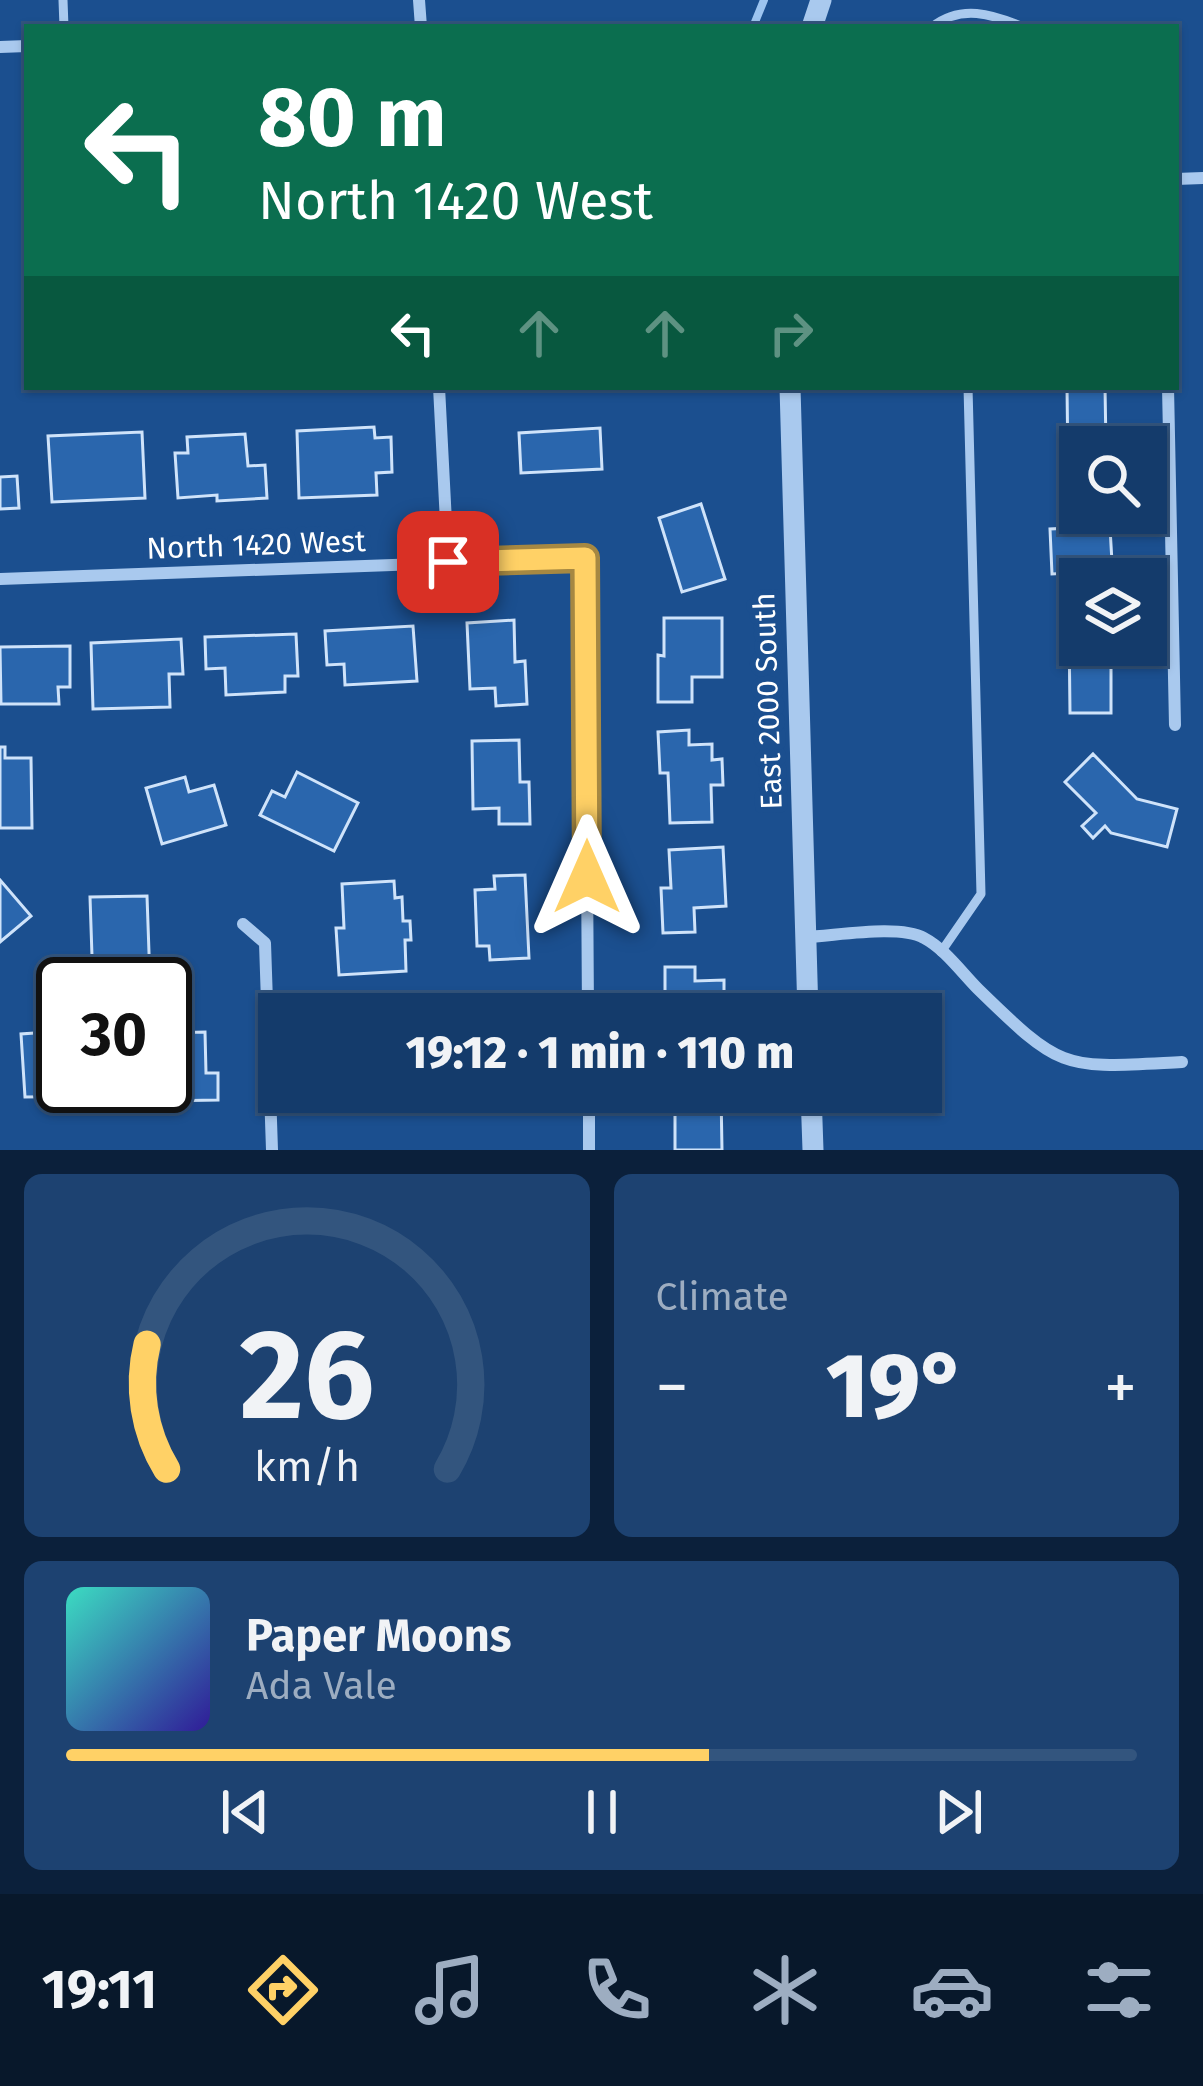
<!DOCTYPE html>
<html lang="en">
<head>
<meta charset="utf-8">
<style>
  body { margin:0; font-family:"Fira Sans",sans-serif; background:#1d4271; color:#f1f3f6; height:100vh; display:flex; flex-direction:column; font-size:45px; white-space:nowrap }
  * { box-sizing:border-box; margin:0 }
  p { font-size:39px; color:#9dadc1 }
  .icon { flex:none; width:66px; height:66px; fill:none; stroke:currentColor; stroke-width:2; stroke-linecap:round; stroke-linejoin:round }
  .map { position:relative; height:1150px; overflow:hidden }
  .sheet { display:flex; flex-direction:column; gap:24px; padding:24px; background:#0b203b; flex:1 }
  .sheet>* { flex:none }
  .top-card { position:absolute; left:24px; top:24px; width:1155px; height:366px; border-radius:0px; box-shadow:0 3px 9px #0004,0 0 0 3px #33557e; background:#0b6e4f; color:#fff; overflow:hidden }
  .tools { position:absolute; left:1059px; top:426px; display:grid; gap:24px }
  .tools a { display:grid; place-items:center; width:108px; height:108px; border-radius:0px; background:#143b6b; box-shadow:0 3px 9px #0004,0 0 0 3px #33557e; font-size:60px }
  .speed { position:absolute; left:36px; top:957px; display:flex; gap:24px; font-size:60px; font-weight:700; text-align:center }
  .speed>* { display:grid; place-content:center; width:156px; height:156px; border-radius:50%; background:#143b6b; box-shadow:0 3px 9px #0004,0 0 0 3px #33557e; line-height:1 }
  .speed .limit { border:6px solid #111; border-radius:18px; background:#fff; color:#111 }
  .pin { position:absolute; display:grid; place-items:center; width:102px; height:102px; color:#fff; margin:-51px; border-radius:24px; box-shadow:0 6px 18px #0006 }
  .me { position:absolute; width:132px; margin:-66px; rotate:0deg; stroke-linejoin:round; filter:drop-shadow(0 0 9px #0008) }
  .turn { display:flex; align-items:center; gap:42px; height:252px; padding:0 36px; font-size:54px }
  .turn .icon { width:156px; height:156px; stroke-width:2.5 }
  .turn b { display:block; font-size:84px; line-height:102px }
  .lanes { display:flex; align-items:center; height:114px; padding:0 36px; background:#0003; justify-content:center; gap:60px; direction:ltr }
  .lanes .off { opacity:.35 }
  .big { font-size:90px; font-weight:800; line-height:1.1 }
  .sheet .tile { flex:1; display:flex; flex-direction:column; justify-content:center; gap:18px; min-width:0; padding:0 42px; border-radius:18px; background:#1d4271 }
  .sheet .dial { align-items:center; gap:0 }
  .dial svg { height:312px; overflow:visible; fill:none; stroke:#33557e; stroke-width:7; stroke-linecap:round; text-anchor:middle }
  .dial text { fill:#f1f3f6; stroke:none }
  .song { display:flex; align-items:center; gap:36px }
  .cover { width:144px; height:144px; border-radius:18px; background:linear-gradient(135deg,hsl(170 70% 55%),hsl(250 70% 35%)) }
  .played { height:12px; border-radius:6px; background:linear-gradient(90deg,#ffd166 60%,#33557e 60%) }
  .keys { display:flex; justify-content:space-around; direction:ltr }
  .heat { display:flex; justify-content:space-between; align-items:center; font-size:66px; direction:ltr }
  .sheet .tiles { flex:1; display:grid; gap:24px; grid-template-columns:1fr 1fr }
  .tile:last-child { grid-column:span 2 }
  .trip { position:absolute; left:258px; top:993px; width:684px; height:120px; border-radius:0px; background:#143b6b; box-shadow:0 3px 9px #0004,0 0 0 3px #33557e; font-weight:800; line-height:120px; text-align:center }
  .tabs { display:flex; height:192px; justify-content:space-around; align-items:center; background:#08182b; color:#9dadc1 }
  .tabs .icon { width:84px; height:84px }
  .tabs .on { color:#ffd166 }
  .tabs b { font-size:54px; color:#f1f3f6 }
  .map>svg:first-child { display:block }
</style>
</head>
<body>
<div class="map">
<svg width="1203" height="1150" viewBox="0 0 1203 1150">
  <rect width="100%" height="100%" fill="#1b4f8f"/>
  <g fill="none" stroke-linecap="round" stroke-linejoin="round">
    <polyline stroke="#9cc4f0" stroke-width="8" points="753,27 764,0"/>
  </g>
  <g fill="#2a66ad" stroke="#cfe3fa" stroke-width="3">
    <polygon points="1067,387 1105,387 1106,447 1080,447 1080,468 1068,468"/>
    <polygon points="374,427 375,438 391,437 392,472 376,473 377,495 299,498 297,431"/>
    <polygon points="600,428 602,469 521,473 519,433"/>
    <polygon points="142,432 145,498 52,502 48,436"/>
    <polygon points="245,434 248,466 265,465 267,498 217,501 217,495 178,498 175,453 188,453 187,437"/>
    <polygon points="17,476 19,508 0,509 0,477"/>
    <polygon points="1080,500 1080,513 1100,513 1101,528 1110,528 1113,579 1080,579 1080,592 1071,593 1070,573 1052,574 1050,529 1070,528 1069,501"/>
    <polygon points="701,504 725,579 682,592 659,518"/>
    <polygon points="664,618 722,618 722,677 692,677 692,702 658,702 658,655 664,656"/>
    <polygon points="514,620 515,662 525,661 527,704 496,706 495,688 470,689 467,623"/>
    <polygon points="1069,625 1080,625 1080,645 1111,645 1111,713 1070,713"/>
    <polygon points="413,626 417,681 345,685 344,664 327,665 325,631"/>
    <polygon points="296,634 298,676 285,676 285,692 226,695 225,668 206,669 205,637"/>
    <polygon points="181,639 183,674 169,674 170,707 93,709 91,643"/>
    <polygon points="70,646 70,687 58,687 59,704 1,704 0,647"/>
    <polygon points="689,730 689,745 712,744 712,760 722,759 723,785 711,785 712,822 670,823 668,773 660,773 658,732"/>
    <polygon points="519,740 520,782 529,782 530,824 499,824 499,808 473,809 472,741"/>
    <polygon points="0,747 5,747 5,758 31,758 32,828 0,828"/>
    <polygon points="1093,754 1137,799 1177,809 1167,847 1111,833 1105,826 1093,838 1082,826 1096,813 1065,782"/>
    <polygon points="297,772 358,803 334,851 260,815 272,791 285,797"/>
    <polygon points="185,777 189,792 214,785 226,825 162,844 146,788"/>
    <polygon points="723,847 726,906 694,908 695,932 663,933 661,888 671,888 669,850"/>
    <polygon points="525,875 529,958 490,960 489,946 477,946 475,890 495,889 494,876"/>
    <polygon points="0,880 31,916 0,942"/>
    <polygon points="394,881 395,898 402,897 403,921 410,921 411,940 405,940 406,971 339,975 336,928 344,928 342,884"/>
    <polygon points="147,896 150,981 122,982 122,956 92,956 90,897"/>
    <polygon points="665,967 695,967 695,981 724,980 724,1014 665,1012"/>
    <polygon points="375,1004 375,1014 341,1014 341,1005"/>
    <polygon points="63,1031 63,1086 116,1086 116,1096 25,1097 21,1034"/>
    <polygon points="205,1032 206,1073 218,1073 218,1100 160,1101 160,1086 165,1086 165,1033"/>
    <polygon points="343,1092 405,1092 405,1094 343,1096"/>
    <polygon points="675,1092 721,1092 722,1150 675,1150"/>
  </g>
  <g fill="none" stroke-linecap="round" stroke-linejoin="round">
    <g stroke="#a9c9ee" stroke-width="9">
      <polyline points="63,0 64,27"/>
      <path d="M932,27C961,4 992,14 1023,27"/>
      <polyline points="941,952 981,894 968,387"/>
    </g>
    <g stroke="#a9c9ee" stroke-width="12">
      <polyline points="419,0 421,27"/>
      <polyline points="0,47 27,46"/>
      <polyline points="1176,179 1203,178"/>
      <polyline points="439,387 448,561"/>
      <polyline points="1168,387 1175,725"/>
      <polyline points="0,579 585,558 588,1014"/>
      <polyline points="243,924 265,943 272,1150"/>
      <path d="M805,937C835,936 899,924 924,938C945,949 962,973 978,989C1064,1073 1063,1068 1182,1062"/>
      <polyline points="589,1092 589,1150"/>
    </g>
    <g stroke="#a9c9ee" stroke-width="21">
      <polyline points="812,27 821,0"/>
      <polyline points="790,387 808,1014"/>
      <polyline points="811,1092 813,1150"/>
    </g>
  </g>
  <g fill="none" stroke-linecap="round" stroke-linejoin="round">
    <defs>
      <polyline id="route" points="448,562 585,558 587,877"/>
    </defs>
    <use href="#route" stroke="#a68842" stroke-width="30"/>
    <use href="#route" stroke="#ffd166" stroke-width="21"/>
  </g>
  <g text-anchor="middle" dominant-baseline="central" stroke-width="12" stroke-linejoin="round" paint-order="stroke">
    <g font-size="30" fill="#fff" stroke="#1b4f8f">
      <text transform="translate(256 545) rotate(-2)">North 1420 West</text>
      <text transform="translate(768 701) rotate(-92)">East 2000 South</text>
    </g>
  </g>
</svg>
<div class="tools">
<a><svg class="icon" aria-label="search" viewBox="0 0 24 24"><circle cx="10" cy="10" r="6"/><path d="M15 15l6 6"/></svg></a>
<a><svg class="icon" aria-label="layers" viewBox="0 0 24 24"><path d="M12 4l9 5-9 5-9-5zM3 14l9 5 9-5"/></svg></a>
</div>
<div class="speed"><div class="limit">30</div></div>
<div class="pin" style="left:448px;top:562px;background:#d93025"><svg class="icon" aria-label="arrive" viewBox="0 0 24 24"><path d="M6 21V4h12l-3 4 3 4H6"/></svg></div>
<svg class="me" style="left:587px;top:877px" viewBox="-20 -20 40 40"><path d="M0-17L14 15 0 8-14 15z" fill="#ffd166" stroke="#fff" stroke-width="4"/></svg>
<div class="trip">19:12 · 1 min · 110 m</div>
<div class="top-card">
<div class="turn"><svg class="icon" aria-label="left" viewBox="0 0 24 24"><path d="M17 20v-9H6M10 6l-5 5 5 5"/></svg><div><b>80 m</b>North 1420 West</div></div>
<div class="lanes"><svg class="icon" aria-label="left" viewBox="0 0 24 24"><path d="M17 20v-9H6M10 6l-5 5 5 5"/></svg><svg class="icon off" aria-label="ahead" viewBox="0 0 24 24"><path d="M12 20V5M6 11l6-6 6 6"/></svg><svg class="icon off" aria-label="ahead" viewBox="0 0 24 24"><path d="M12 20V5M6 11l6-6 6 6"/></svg><svg class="icon off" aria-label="right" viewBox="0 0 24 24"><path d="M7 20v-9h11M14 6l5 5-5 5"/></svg></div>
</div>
</div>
<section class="sheet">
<div class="tiles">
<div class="tile dial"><svg viewBox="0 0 100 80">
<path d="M14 69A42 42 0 1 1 86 69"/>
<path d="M14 69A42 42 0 0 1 9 37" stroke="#ffd166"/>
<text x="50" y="56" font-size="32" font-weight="700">26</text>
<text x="50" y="72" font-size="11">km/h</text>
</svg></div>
<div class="tile"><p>Climate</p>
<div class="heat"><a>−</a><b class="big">19°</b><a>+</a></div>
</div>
<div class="tile">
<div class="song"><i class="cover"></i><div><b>Paper Moons</b><p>Ada Vale</p></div></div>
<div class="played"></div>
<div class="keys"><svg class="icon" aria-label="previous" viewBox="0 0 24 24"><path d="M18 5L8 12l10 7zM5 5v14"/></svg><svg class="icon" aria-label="pause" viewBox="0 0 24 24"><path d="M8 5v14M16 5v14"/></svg><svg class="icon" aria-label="next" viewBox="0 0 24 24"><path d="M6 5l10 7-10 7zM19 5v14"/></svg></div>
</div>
</div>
</section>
<nav class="tabs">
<b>19:11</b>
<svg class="icon on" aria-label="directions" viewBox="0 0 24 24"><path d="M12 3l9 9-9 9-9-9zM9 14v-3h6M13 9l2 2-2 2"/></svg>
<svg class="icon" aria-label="music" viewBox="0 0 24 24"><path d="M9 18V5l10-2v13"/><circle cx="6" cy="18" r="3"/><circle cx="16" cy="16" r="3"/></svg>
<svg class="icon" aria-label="phone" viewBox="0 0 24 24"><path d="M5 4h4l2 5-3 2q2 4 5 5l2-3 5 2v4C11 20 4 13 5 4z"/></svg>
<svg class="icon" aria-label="climate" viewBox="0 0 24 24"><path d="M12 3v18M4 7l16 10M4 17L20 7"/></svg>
<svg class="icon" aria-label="car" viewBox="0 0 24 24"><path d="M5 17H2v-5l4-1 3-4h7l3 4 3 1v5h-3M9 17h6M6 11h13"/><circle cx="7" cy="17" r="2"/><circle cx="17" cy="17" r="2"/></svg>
<svg class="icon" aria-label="filters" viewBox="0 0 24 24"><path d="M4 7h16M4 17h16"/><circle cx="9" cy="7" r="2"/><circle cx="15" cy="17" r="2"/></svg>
</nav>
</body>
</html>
